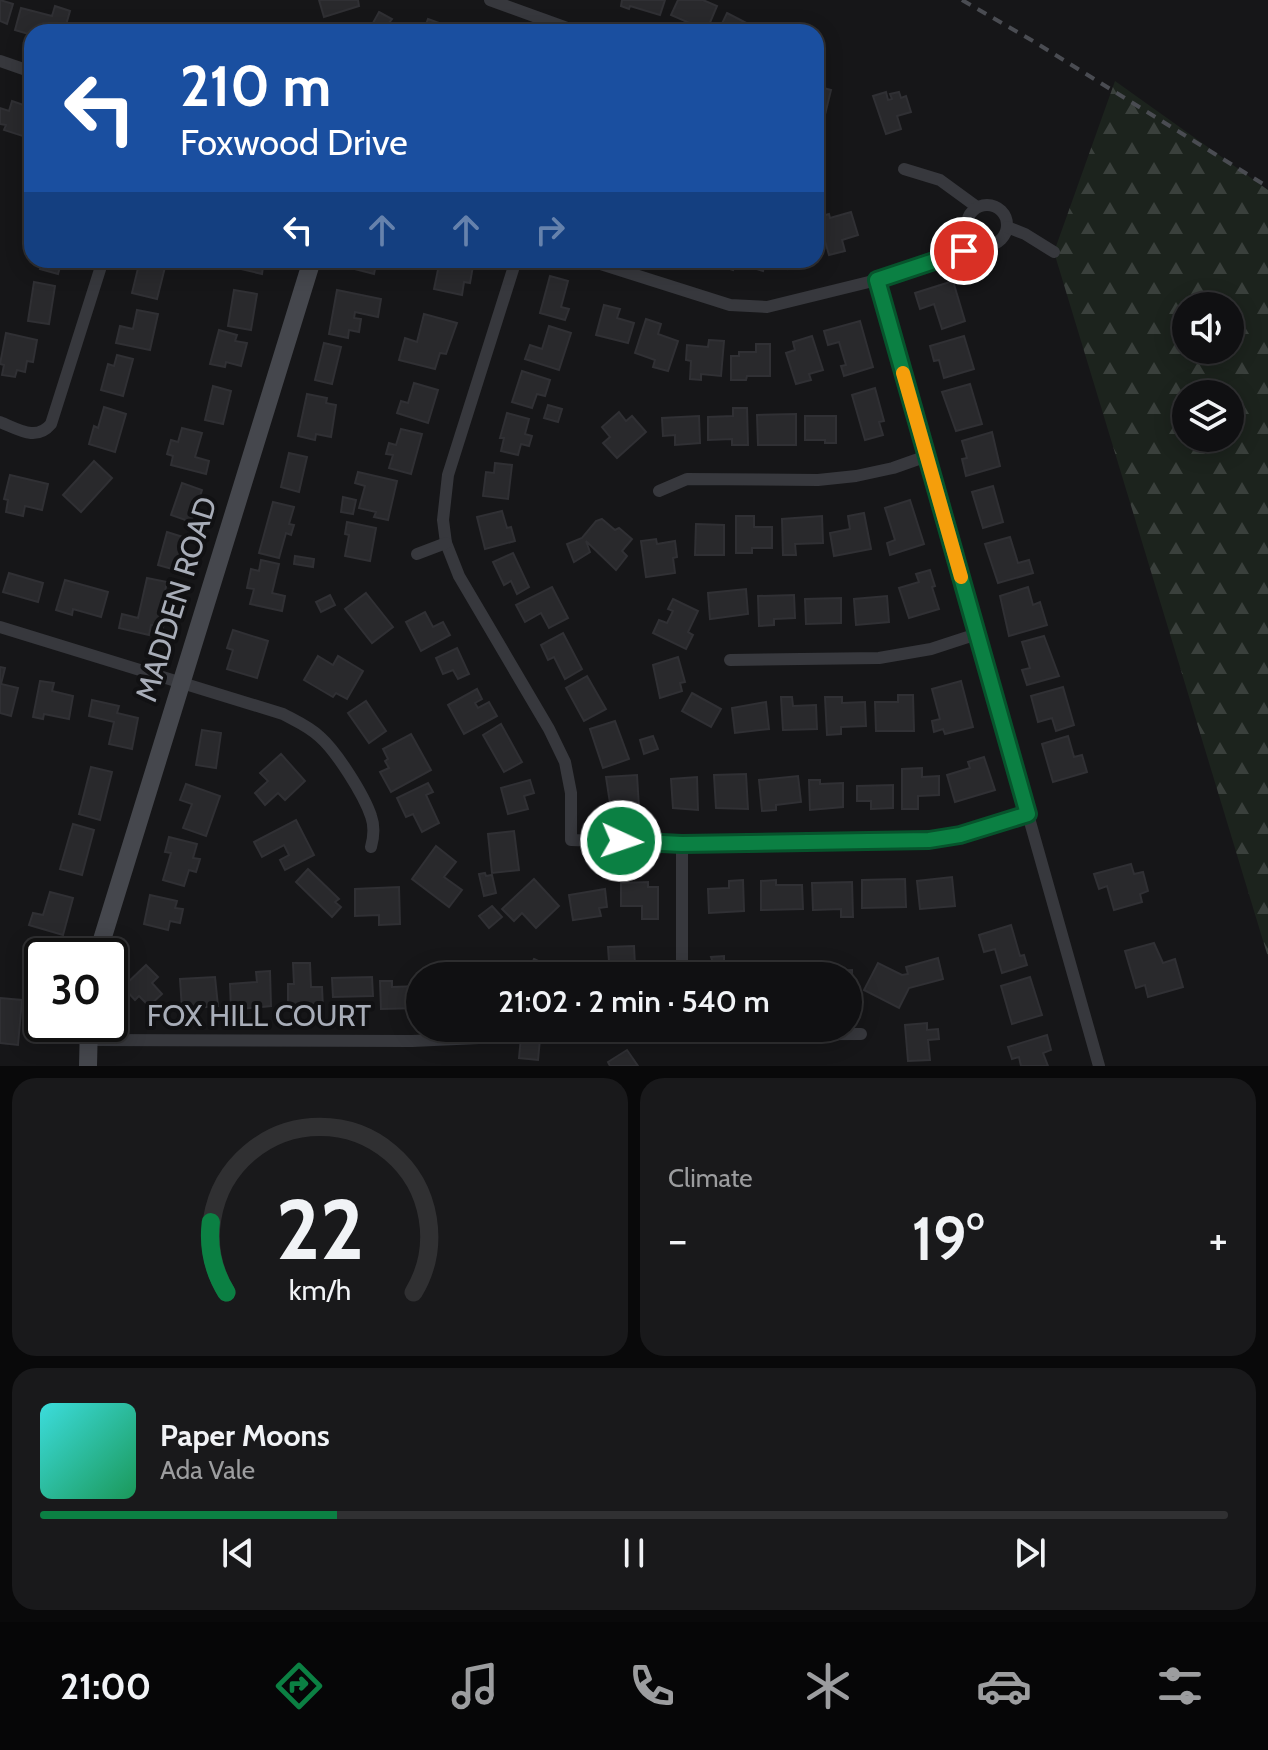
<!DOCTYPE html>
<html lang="en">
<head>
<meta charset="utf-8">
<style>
  body { margin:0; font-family:Cabin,sans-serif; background:#19191b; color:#f1f3f6; height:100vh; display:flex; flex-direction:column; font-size:30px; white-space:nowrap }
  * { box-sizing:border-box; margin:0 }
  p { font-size:26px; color:#9c9d9f }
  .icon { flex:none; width:44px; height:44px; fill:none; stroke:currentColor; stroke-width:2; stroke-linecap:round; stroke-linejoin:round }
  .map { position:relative; height:1066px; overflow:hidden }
  .side { display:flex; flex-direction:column; gap:12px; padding:12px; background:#09090a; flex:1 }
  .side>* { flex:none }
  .banner { position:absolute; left:24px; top:24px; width:800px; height:244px; border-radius:24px; box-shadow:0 4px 20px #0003,0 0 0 2px #303032; background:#1a4fa0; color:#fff; overflow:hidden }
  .controls { position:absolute; left:1172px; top:292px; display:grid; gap:16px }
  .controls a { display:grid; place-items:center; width:72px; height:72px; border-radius:50%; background:#101012; box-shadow:0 4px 20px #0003,0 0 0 2px #303032; font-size:40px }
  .speed { position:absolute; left:24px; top:938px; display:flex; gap:16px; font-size:40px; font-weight:700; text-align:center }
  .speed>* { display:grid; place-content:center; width:104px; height:104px; border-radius:50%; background:#101012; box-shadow:0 4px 20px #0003,0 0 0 2px #303032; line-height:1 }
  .speed .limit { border:4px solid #111; border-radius:12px; background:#fff; color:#111 }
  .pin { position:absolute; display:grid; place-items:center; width:68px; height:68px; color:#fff; margin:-34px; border:4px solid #fff; border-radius:50%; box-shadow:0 2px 8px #0007 }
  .me { position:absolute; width:88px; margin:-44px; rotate:93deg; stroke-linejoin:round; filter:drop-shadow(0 0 6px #0008) }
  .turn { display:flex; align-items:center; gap:28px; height:168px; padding:0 24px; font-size:36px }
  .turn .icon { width:104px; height:104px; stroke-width:2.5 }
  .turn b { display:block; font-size:56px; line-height:68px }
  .lanes { display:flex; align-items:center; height:76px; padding:0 24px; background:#0003; justify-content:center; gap:40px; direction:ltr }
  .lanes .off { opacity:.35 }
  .big { font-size:60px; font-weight:600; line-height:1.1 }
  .side .card { flex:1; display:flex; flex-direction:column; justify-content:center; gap:12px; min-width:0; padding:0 28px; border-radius:24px; background:#19191b }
  .side .dial { align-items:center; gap:0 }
  .dial svg { height:208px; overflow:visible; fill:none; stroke:#303032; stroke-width:7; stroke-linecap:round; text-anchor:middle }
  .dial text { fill:#f1f3f6; stroke:none }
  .song { display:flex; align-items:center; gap:24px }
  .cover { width:96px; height:96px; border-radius:12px; background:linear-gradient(135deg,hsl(180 70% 55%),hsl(150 70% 35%)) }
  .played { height:8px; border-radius:4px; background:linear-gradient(90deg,#0b8043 25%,#303032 25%) }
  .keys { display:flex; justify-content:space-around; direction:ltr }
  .heat { display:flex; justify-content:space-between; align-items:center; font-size:44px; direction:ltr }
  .side .tiles { flex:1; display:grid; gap:12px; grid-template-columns:1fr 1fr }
  .card:last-child { grid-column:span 2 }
  .trip { position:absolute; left:406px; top:962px; width:456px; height:80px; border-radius:40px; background:#101012; box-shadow:0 4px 20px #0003,0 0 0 2px #303032; font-weight:600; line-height:80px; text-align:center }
  .tab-bar { display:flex; height:128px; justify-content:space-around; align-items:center; background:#060607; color:#9c9d9f }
  .tab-bar .icon { width:56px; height:56px }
  .tab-bar .active { color:#0b8043 }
  .tab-bar b { font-size:36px; color:#f1f3f6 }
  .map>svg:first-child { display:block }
</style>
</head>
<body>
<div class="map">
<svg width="1268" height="1066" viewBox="0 0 1268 1066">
  <defs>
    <pattern id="forest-firs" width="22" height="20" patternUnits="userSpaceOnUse" patternTransform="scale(2)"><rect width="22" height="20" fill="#1c231d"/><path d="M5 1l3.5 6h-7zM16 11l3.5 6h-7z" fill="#3a403c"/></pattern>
  </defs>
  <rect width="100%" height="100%" fill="#161618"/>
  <path fill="url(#forest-firs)" fill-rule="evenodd" d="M1115,81L1268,190V957L1054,252ZM1186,306H1230V350H1186ZM1186,394H1230V438H1186Z"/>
  <g fill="#29292c" stroke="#303034" stroke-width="2">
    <polygon points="0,0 13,4 7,24 0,21"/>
    <polygon points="319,0 358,0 359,6 324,17"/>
    <polygon points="622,0 665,0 660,15 630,6 629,9 621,6"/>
    <polygon points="678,0 703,0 717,6 706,32 689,32 692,24 671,15"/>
    <polygon points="55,6 70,11 64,32 32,32 32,35 15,30 21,8 52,16"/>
    <polygon points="379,12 392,19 389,23 405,32 368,32"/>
    <polygon points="727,13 756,28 754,32 718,32"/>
    <polygon points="428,19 442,24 439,31 442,32 423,32"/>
    <polygon points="816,86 831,90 823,123 816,122"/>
    <polygon points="886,92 888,100 892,99 890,94 899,92 901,98 906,96 911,112 897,116 901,129 886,134 873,96"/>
    <polygon points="12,101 32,108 32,139 4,130 6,125 0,124 0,108 9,111"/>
    <polygon points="851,212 858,235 842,240 845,251 829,255 818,217 829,214 830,218"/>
    <polygon points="43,260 62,260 58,274 40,269"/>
    <polygon points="140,260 166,263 157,299 132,293"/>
    <polygon points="229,260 273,260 273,262 264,260 262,274 228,266"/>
    <polygon points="349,260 377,260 374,274 347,267"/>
    <polygon points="440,260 474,260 470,283 464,282 462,295 434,289"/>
    <polygon points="701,260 735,260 733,270"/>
    <polygon points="748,260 789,260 787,269 765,262 763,271 747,266"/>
    <polygon points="550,276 568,281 561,307 569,309 565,320 540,313"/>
    <polygon points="953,281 965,321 942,329 934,304 920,309 915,293"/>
    <polygon points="34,282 55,286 49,324 28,321"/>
    <polygon points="234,290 257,294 251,330 228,326"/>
    <polygon points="337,290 381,299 378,317 355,312 354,318 361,319 359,332 349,330 348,338 329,334"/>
    <polygon points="604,305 620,309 617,318 634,323 628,343 596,335"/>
    <polygon points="137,310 158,314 150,350 116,343 120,326 133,329"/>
    <polygon points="424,314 457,323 446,354 440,353 435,369 399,360 405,338 417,342"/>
    <polygon points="646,319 661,324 658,334 678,341 668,371 653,367 655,360 635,353"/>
    <polygon points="860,321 873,367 844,376 841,366 846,365 839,342 828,345 824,331"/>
    <polygon points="549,326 571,333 559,370 525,359 530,345 542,349"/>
    <polygon points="219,330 237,335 235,341 247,343 241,366 226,362 225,367 210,364"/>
    <polygon points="6,333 37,340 33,362 27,361 25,372 17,370 15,377 2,375 4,365 0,364"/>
    <polygon points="812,336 823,370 809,374 811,380 796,384 786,353 795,350 793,342"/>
    <polygon points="964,336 974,369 944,378 939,360 934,361 930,346"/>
    <polygon points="709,340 724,341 721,376 701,374 701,380 690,379 691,361 686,360 687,345 708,347"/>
    <polygon points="324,343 341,347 332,384 315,380"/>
    <polygon points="756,344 770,344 770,376 747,376 746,380 731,380 731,356 739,356 739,352 756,352"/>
    <polygon points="117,355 133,359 123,396 101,390 108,364 114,366"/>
    <polygon points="522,371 550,380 545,396 537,394 532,408 512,402"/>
    <polygon points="414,383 438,390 428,423 397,413 401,401 408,403"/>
    <polygon points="970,384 982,424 956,431 942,392"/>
    <polygon points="213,386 231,391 223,424 205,420"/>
    <polygon points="875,388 884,421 879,422 883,435 865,440 852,395"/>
    <polygon points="307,394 327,398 326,403 336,405 331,437 316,434 315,440 298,436"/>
    <polygon points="548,405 562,409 558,422 544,418"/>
    <polygon points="104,407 126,414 115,452 89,444 94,426 98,428"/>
    <polygon points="733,408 747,408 748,445 732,445 732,439 708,440 708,417 733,416"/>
    <polygon points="619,412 626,421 632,416 646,432 617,458 603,443 610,437 602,427"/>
    <polygon points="507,413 529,419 525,434 532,436 529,446 521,444 518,455 501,451 504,438 500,438"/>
    <polygon points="796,414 796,445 758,445 757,415"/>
    <polygon points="699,416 700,443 675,445 675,435 663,436 662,418"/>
    <polygon points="805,416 836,416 836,443 825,443 825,440 805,440"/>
    <polygon points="182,428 202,433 195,457 209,461 206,474 171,465 173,456 167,454 171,440 178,442"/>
    <polygon points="401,429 422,434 411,474 389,468 393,455 386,454 389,443 396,445"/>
    <polygon points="992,432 1000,466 966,476 962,459 967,458 962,441"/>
    <polygon points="289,453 307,457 299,492 281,487"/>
    <polygon points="94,461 112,478 81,512 63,495"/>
    <polygon points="495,463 512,465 508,499 483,496 486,472 494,473"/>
    <polygon points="358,472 397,481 388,520 374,517 376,512 359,508 365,486 355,483"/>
    <polygon points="10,475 48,484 42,510 25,506 23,516 6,512 8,500 4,499"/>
    <polygon points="182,483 202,490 191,522 171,515"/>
    <polygon points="993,486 1003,522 983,528 972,492"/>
    <polygon points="343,497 356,500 353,514 341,512"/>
    <polygon points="910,500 924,544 890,555 887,543 895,540 885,508"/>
    <polygon points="273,502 294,507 289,524 294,525 291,535 286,533 279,558 259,553"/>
    <polygon points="502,511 507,528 511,527 515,541 485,549 477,517"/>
    <polygon points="864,513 871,549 834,556 830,533 850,529 848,516"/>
    <polygon points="736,516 754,516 754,527 772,527 772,548 752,548 752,553 736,553"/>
    <polygon points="822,516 823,543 795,544 796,555 783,555 782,519"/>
    <polygon points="602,519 615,530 619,528 632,539 622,551 627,556 616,570 586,541 590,552 574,562 567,544 582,538 596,521"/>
    <polygon points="347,522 376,528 370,561 345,556 349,535 345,534"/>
    <polygon points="696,524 724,525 724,555 695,555"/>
    <polygon points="167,532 186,538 176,570 158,565"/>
    <polygon points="1010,537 1018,563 1029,560 1033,573 998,583 985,544"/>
    <polygon points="656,539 657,544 675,541 677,557 673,558 675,573 646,577 641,541"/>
    <polygon points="513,553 529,587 517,594 511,581 504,585 493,562"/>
    <polygon points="295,556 314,559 313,567 294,564"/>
    <polygon points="261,560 279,564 272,593 285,596 282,611 250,604 254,589 247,588 251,569 259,571"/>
    <polygon points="930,570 935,586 932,587 939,609 909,618 899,588 919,582 916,574"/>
    <polygon points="9,573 43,583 38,602 3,592"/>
    <polygon points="147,578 167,582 164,596 170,597 163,627 151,625 149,635 119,628 122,614 138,618"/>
    <polygon points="65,580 108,592 101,617 73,609 72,615 56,610"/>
    <polygon points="552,587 568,618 549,628 541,613 525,622 516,605"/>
    <polygon points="1028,587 1033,605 1040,602 1047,625 1009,636 1000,596"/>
    <polygon points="746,589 748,614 710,619 708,593"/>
    <polygon points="366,593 393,627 372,643 345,609"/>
    <polygon points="330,595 335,605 321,612 316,602"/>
    <polygon points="794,595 795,618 774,619 774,625 759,626 758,596"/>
    <polygon points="887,596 889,622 856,625 854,599"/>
    <polygon points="841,598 841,623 806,624 805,599"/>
    <polygon points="673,599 698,611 688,632 693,635 686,649 653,633 659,620 667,623 673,611 668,609"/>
    <polygon points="425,612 433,627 443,622 450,635 421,651 406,622"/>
    <polygon points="233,630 268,641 257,678 227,669 233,650 227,648"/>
    <polygon points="563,633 582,669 565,679 554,657 548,660 541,645"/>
    <polygon points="1044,636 1059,676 1027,685 1022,670 1030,668 1022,642"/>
    <polygon points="457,648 469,674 458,679 453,670 443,674 436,658"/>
    <polygon points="318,656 333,665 338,656 363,671 347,699 336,693 333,697 304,680"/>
    <polygon points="678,657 685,682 680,683 682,691 660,698 653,665"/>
    <polygon points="0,667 5,668 1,684 18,688 11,716 0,713"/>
    <polygon points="587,676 606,709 584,721 566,688"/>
    <polygon points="40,681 54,683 52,691 73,696 69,719 44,714 43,719 33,717"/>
    <polygon points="961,681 973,727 945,734 943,729 934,732 932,721 940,719 932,689"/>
    <polygon points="1063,687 1074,725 1056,731 1052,718 1038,722 1031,696"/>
    <polygon points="477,689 482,699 475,703 478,708 489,702 497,716 464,734 448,705"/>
    <polygon points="692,693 721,709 711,727 682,711"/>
    <polygon points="898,695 913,695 914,731 876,731 875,702 898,702"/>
    <polygon points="781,697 792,697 793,706 816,705 817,729 783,730"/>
    <polygon points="825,697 842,697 842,703 865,702 866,726 841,727 841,734 827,735"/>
    <polygon points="92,700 119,706 117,713 138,718 132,749 109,744 114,722 89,716"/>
    <polygon points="366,701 386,731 369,743 348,713"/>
    <polygon points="766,702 769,729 735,733 732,708"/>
    <polygon points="615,721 629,759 603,768 590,729"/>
    <polygon points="501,724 522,762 504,772 483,735"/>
    <polygon points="202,730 221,733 216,768 196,765"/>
    <polygon points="411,734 431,770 391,792 380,772 389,768 385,761 388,759 383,749"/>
    <polygon points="653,736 658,749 644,754 640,740"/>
    <polygon points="1068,736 1074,757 1082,755 1087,772 1053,782 1042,744"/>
    <polygon points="281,754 305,781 285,800 278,793 265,805 255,793 268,781 260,773"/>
    <polygon points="984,757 995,790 955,802 947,775 970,768 968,762"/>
    <polygon points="91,767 112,772 100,820 79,814"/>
    <polygon points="922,768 922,777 939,776 939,795 918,796 918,809 902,809 902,769"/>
    <polygon points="746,774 748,809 716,808 714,775"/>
    <polygon points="637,775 639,808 611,810 606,777"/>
    <polygon points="798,776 801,802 776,805 776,810 762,811 759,780"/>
    <polygon points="697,777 698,810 673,808 671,779"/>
    <polygon points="530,780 534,793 524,796 528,809 508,814 501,788"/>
    <polygon points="809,780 820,780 820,784 843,783 843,807 810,810"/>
    <polygon points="428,783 433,792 426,795 439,823 422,832 413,814 406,817 397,798"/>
    <polygon points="186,784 220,796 206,836 183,828 192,804 180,800"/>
    <polygon points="893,785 893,808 871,809 871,801 857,801 857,786"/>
    <polygon points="296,820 314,855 285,870 280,860 289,855 284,845 262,857 254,842"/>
    <polygon points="73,824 94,830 82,875 60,869"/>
    <polygon points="514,831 519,870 492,873 488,834"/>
    <polygon points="169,837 197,844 193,858 200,859 196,872 189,870 184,886 163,880 171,853 165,852"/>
    <polygon points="436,846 456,862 444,877 462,890 449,907 412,879"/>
    <polygon points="1131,864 1134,874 1143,872 1148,891 1140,894 1142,902 1114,910 1107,886 1099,889 1094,874"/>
    <polygon points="308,869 339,899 335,902 341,907 332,917 296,882"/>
    <polygon points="485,873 486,876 492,875 496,893 484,896 479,874"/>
    <polygon points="952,877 955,906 920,909 917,881"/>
    <polygon points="534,879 559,906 536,928 522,913 514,921 502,909"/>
    <polygon points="905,879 906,907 862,908 862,880"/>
    <polygon points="743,880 744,911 709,913 708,889 729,888 729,881"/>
    <polygon points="776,880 776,885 802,885 803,909 761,910 761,881"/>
    <polygon points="648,882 648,887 658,887 658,919 642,919 642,906 621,906 621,883"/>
    <polygon points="852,882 853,917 841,917 841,909 813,910 812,883"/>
    <polygon points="399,887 400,924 379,925 379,915 355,916 355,889"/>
    <polygon points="605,889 607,907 599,908 601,916 573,920 569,895"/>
    <polygon points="50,892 73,898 63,935 29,925 33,913 43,915"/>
    <polygon points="150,895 177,901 175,908 183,909 180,923 170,921 168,930 144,924"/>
    <polygon points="492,906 502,917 489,928 479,916"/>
    <polygon points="1011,925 1020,956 1024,955 1027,965 1002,973 995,949 984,952 979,935"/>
    <polygon points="1154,943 1163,963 1175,959 1183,987 1148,997 1145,985 1136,988 1125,951"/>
    <polygon points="634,946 635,966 646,966 646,976 610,976 608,947"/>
    <polygon points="724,956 724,976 717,976 711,957"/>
    <polygon points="938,958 943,979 909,988 899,1008 864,990 878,963 902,975 908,974 906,967"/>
    <polygon points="534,959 547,965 542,976 496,976 502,963 527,974"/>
    <polygon points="293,963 310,963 311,987 322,987 323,1009 288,1010 288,984 294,984"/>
    <polygon points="146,965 158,977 152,983 162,994 149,1006 139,996 135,1000 123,987"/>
    <polygon points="795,966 796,976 759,976 759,973 775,972 775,969"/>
    <polygon points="480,968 480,976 445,976 445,970"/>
    <polygon points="852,970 853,999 848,1000 848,976 810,976 810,972"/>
    <polygon points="270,971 271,1006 231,1010 230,984 257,982 256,972"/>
    <polygon points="215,977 218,1006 182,1009 180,979"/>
    <polygon points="372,977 373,996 333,997 332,978"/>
    <polygon points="1030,977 1042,1015 1012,1024 1001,986"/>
    <polygon points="380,981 392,981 392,987 420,986 420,1008 381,1009"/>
    <polygon points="0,998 22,1000 18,1045 0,1043"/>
    <polygon points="927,1023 927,1030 938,1029 939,1039 928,1040 930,1060 908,1061 905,1025"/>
    <polygon points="609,1028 635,1028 636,1035 610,1036"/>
    <polygon points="1047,1035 1051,1050 1043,1053 1048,1066 1021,1066 1019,1057 1012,1059 1008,1047"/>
    <polygon points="521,1037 540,1039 538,1060 519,1058"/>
    <polygon points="627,1050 638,1066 610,1066 608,1062"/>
  </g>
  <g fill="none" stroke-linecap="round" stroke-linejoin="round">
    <g stroke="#37383d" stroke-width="12">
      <polyline points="490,0 578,32"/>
      <polyline points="0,61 32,72"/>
      <polyline points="904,169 940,180 977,207"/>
      <circle cx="987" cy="225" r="20"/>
      <polyline points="1007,227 1025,234 1054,252"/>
      <polyline points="516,260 448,475 443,520 446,543 459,576 549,729 565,762 571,793 571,840 682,844 929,840 960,835 1028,814"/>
      <polyline points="588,260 730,305 767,307 877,280 956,256 975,242"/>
      <polyline points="877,280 1099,1066"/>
      <path d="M0,422C18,429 36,442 51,424L103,260"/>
      <polyline points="659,491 687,479 818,480 856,476 893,468 927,456"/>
      <polyline points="417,554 446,543"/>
      <path d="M0,627L283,714C296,721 310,727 320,737C337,752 364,795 371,816C375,827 374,836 371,847"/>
      <polyline points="730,660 879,658 931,649 977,634"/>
      <polyline points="682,976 682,844"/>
      <polyline points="682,1028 682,1035 861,1034"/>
      <polyline points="88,1040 412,1041 479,1038"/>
    </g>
    <g stroke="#45474d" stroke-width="18">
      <polyline points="97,956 312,260"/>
      <polyline points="88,1066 89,1024"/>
    </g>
    <polyline stroke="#4a4c52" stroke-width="4" stroke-dasharray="10 8" stroke-linecap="butt" points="962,0 1033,41 1268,187"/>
  </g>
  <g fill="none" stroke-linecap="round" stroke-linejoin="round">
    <defs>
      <polyline id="route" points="621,841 682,844 929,840 960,835 1028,814 877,280 964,251"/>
    </defs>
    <use href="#route" stroke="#07532c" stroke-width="20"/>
    <use href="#route" stroke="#0b8043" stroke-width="14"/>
    <polyline stroke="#f59e0b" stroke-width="14" points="903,373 961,577"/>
  </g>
  <g text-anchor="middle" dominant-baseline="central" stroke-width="8" stroke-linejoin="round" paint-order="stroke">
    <g font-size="30" fill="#a8adb8" stroke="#111113">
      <text transform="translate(176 599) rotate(-73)">MADDEN ROAD</text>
      <text x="259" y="1015">FOX HILL COURT</text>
    </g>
  </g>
</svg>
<div class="controls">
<a><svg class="icon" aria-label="sound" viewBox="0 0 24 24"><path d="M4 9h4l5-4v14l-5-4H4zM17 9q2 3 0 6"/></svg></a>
<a><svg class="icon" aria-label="layers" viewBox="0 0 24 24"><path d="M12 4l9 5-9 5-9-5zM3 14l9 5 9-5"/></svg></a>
</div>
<div class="speed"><div class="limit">30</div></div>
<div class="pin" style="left:964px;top:251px;background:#d93025"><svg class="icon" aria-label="arrive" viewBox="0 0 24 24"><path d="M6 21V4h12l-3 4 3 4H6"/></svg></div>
<svg class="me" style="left:621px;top:841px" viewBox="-20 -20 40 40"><circle r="17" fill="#0b8043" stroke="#fff" stroke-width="3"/><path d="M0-11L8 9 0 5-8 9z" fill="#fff"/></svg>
<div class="trip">21:02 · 2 min · 540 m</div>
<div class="banner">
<div class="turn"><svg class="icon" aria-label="left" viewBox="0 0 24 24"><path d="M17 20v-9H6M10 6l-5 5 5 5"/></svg><div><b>210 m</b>Foxwood Drive</div></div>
<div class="lanes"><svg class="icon" aria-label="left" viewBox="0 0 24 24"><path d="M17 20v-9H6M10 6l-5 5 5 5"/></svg><svg class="icon off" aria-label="ahead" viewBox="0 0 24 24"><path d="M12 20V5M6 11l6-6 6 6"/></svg><svg class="icon off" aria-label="ahead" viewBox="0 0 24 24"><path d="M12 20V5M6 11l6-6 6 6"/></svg><svg class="icon off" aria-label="right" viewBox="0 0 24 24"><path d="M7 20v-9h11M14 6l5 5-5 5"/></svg></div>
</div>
</div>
<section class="side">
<div class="tiles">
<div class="card dial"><svg viewBox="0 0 100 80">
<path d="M14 69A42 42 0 1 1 86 69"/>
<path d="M14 69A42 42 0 0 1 8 42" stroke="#0b8043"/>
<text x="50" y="56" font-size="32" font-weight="700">22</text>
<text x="50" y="72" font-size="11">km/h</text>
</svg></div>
<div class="card"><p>Climate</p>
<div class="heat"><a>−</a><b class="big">19°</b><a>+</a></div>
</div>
<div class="card">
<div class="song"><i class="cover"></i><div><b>Paper Moons</b><p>Ada Vale</p></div></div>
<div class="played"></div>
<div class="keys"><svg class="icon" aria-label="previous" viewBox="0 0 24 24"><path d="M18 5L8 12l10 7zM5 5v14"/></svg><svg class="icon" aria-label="pause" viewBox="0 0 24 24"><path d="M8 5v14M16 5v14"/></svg><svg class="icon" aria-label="next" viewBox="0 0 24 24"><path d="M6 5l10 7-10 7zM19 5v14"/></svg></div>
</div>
</div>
</section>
<nav class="tab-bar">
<b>21:00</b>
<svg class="icon active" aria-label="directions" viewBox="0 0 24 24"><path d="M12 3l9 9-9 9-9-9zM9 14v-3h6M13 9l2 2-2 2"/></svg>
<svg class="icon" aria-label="music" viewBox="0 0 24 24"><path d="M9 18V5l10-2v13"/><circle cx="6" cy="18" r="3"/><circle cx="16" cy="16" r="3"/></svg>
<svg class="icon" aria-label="phone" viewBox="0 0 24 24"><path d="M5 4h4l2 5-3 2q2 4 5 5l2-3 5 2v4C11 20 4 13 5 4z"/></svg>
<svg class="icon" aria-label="climate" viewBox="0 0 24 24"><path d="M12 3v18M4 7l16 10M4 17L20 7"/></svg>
<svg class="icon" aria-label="car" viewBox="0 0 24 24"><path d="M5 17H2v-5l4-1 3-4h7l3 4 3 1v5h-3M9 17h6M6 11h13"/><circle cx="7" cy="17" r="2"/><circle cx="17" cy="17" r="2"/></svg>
<svg class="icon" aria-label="filters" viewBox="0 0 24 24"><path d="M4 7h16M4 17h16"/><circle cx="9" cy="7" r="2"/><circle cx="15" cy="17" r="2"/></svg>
</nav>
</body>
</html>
